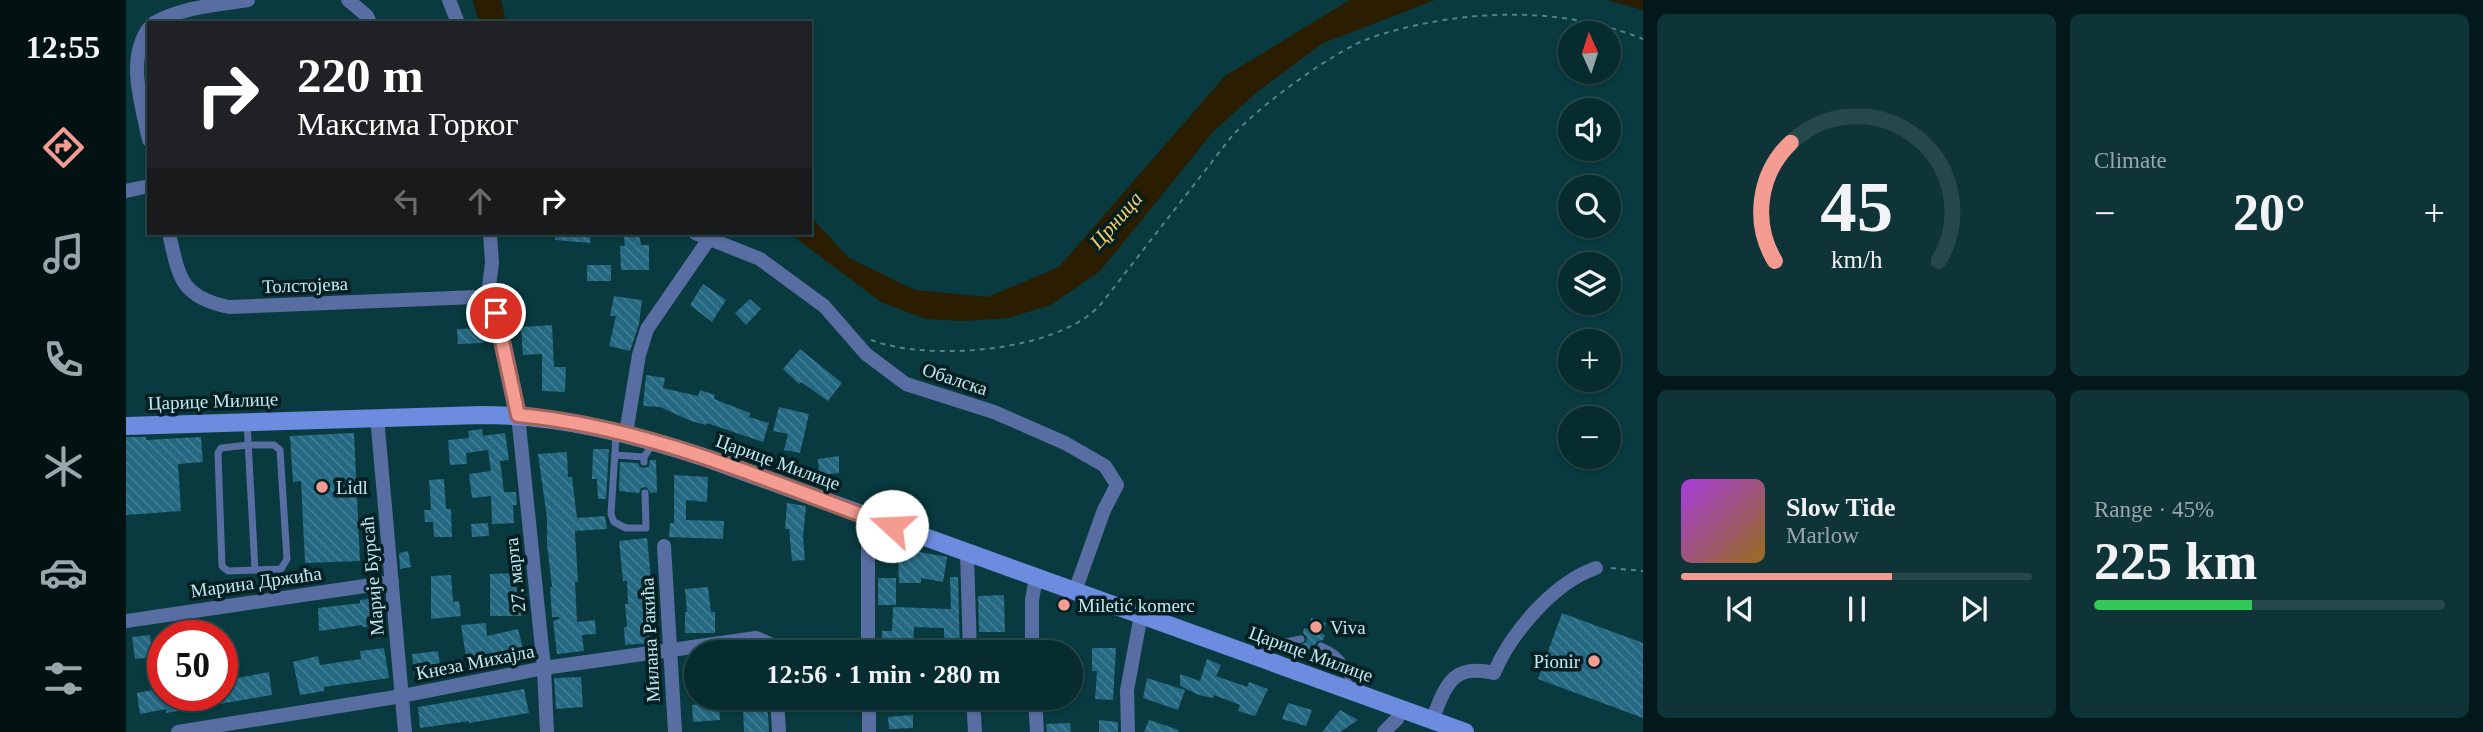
<!DOCTYPE html>
<html lang="en">
<head>
<meta charset="utf-8">
<style>
  body { margin:0; font-family:"Times New Roman",serif; background:#0f3437; color:#f1f3f6; height:100vh; display:flex; flex-direction:column; font-size:26px; white-space:nowrap }
  * { box-sizing:border-box; margin:0 }
  p { font-size:23px; color:#98a7aa }
  .icon { flex:none; width:38px; height:38px; fill:none; stroke:currentColor; stroke-width:2; stroke-linecap:round; stroke-linejoin:round }
  .map { position:relative; flex:1; overflow:hidden }
  .details { display:flex; flex-direction:column; gap:14px; padding:14px; background:#03181a; width:840px }
  .details>* { flex:none }
  .guide { position:absolute; left:21px; top:21px; width:665px; height:214px; border-radius:0px; box-shadow:0 2px 5px #0004,0 0 0 2px #27484b; background:#202124; color:#fff; overflow:hidden }
  .needle { width:46px; rotate:357deg }
  .tools { position:absolute; left:1432px; top:21px; display:grid; gap:14px }
  .tools a { display:grid; place-items:center; width:63px; height:63px; border-radius:50%; background:#062c2f; box-shadow:0 2px 5px #0004,0 0 0 2px #27484b; font-size:35px }
  .speed { position:absolute; left:21px; top:620px; display:flex; gap:14px; font-size:35px; font-weight:700; text-align:center }
  .speed>* { display:grid; place-content:center; width:91px; height:91px; border-radius:50%; background:#062c2f; box-shadow:0 2px 5px #0004,0 0 0 2px #27484b; line-height:1 }
  .speed .limit { border:10px solid #d22; background:#fff; color:#111 }
  .pin { position:absolute; display:grid; place-items:center; width:60px; height:60px; color:#fff; margin:-30px; border:4px solid #fff; border-radius:50%; box-shadow:0 2px 7px #0007 }
  .me { position:absolute; width:77px; margin:-38px; rotate:290deg; stroke-linejoin:round; filter:drop-shadow(0 0 5px #0008) }
  .turn { display:flex; align-items:center; gap:24px; height:147px; padding:0 35px; font-size:32px }
  .turn .icon { width:91px; height:91px; stroke-width:2.5 }
  .turn b { display:block; font-size:49px; line-height:60px }
  .lanes { display:flex; align-items:center; height:66px; padding:0 35px; background:#0003; justify-content:center; gap:35px; direction:ltr }
  .lanes .off { opacity:.35 }
  .big { font-size:52px; font-weight:700; line-height:1.1 }
  .details .tile { flex:1; display:flex; flex-direction:column; justify-content:center; gap:10px; min-width:0; padding:0 24px; border-radius:10px; background:#0f3437 }
  .details .dial { align-items:center; gap:0 }
  .dial svg { height:182px; overflow:visible; fill:none; stroke:#27484b; stroke-width:7; stroke-linecap:round; text-anchor:middle }
  .dial text { fill:#f1f3f6; stroke:none }
  .song { display:flex; align-items:center; gap:21px }
  .cover { width:84px; height:84px; border-radius:10px; background:linear-gradient(135deg,hsl(280 70% 55%),hsl(40 70% 35%)) }
  .played { height:7px; border-radius:4px; background:linear-gradient(90deg,#f59c92 60%,#27484b 60%) }
  .keys { display:flex; justify-content:space-around; direction:ltr }
  .heat { display:flex; justify-content:space-between; align-items:center; font-size:38px; direction:ltr }
  .charge { height:10px; border-radius:5px; background:linear-gradient(90deg,#34c759 45%,#27484b 0) }
  .details .tiles { flex:1; display:grid; gap:14px; grid-template-columns:repeat(2,1fr) }
  .trip { position:absolute; left:558px; top:640px; width:399px; height:70px; border-radius:35px; background:#062c2f; box-shadow:0 2px 5px #0004,0 0 0 2px #27484b; font-weight:700; line-height:70px; text-align:center }
  main { display:flex; flex:1; min-height:0 }
  .tabs { display:flex; flex-direction:column; width:126px; justify-content:space-around; align-items:center; background:#021213; color:#98a7aa }
  .tabs .icon { width:49px; height:49px }
  .tabs .current { color:#f59c92 }
  .tabs b { font-size:32px; color:#f1f3f6 }
  .map>svg:first-child { display:block }
</style>
</head>
<body>
<main>
<nav class="tabs">
<b>12:55</b>
<svg class="icon current" aria-label="directions" viewBox="0 0 24 24"><path d="M12 3l9 9-9 9-9-9zM9 14v-3h6M13 9l2 2-2 2"/></svg>
<svg class="icon" aria-label="music" viewBox="0 0 24 24"><path d="M9 18V5l10-2v13"/><circle cx="6" cy="18" r="3"/><circle cx="16" cy="16" r="3"/></svg>
<svg class="icon" aria-label="phone" viewBox="0 0 24 24"><path d="M5 4h4l2 5-3 2q2 4 5 5l2-3 5 2v4C11 20 4 13 5 4z"/></svg>
<svg class="icon" aria-label="climate" viewBox="0 0 24 24"><path d="M12 3v18M4 7l16 10M4 17L20 7"/></svg>
<svg class="icon" aria-label="car" viewBox="0 0 24 24"><path d="M5 17H2v-5l4-1 3-4h7l3 4 3 1v5h-3M9 17h6M6 11h13"/><circle cx="7" cy="17" r="2"/><circle cx="17" cy="17" r="2"/></svg>
<svg class="icon" aria-label="filters" viewBox="0 0 24 24"><path d="M4 7h16M4 17h16"/><circle cx="9" cy="7" r="2"/><circle cx="15" cy="17" r="2"/></svg>
</nav>
<div class="map">
<svg width="1517" height="732" viewBox="0 0 1517 732">
  <defs>
    <pattern id="building-back-hatch" width="6" height="6" patternUnits="userSpaceOnUse" patternTransform="scale(1.75)"><rect width="6" height="6" fill="#246882"/><path d="M-1 5l2 2M0 0l6 6M5-1l2 2" fill="none" stroke="#427e94"/></pattern>
  </defs>
  <rect width="100%" height="100%" fill="#083a3f"/>
  <g fill="#2a1d00">
    <polygon points="347,0 375,0 380,23 353,23"/>
    <polygon points="1224,0 1309,0 1197,43 1132,91 1087,132 974,271 925,305 882,318 838,321 800,319 755,302 663,233 684,233 684,216 723,258 789,290 862,297 933,267 1099,76"/>
    <polygon points="1481,0 1517,0 1517,10"/>
  </g>
  <g fill="url(#building-back-hatch)">
    <polygon points="429,233 465,233 464,243 429,240"/>
    <polygon points="497,233 513,233 515,245 523,245 523,270 495,270 494,246 499,246"/>
    <rect x="461" y="265" width="24" height="16"/>
    <polygon points="577,284 600,300 586,322 564,305"/>
    <polygon points="488,296 516,300 513,324 504,351 483,346 490,316 484,316"/>
    <polygon points="624,299 635,309 620,325 609,313"/>
    <polygon points="426,325 428,367 440,367 439,392 416,391 416,354 397,355 395,327"/>
    <polygon points="357,328 357,343 332,344 331,329"/>
    <polygon points="674,349 716,383 702,401 675,382 673,384 657,369"/>
    <polygon points="520,375 539,378 537,388 572,396 574,390 589,395 588,399 624,413 623,417 643,423 637,442 581,423 580,425 565,421 534,407 517,406"/>
    <polygon points="653,407 683,414 674,453 658,450 662,434 647,431"/>
    <polygon points="356,429 357,436 379,433 383,460 374,461 378,492 390,492 391,505 387,505 388,523 366,524 365,496 346,498 343,474 365,471 362,450 340,453 341,464 324,465 322,440 343,438 342,431"/>
    <polygon points="228,433 234,561 179,563 175,481 167,482 164,436"/>
    <polygon points="0,437 20,437 20,440 75,437 77,462 52,464 55,511 0,515"/>
    <polygon points="467,449 483,449 480,499 472,499 471,479 466,479"/>
    <polygon points="441,452 442,477 446,477 451,518 479,516 481,529 449,531 452,582 449,582 451,622 469,620 470,634 456,635 458,651 431,654 427,621 433,619 433,617 426,617 424,587 426,587 421,544 421,518 412,454"/>
    <polygon points="713,456 713,473 693,475 692,459"/>
    <polygon points="524,460 530,460 531,492 525,493 520,487 515,488 513,493 493,491 494,462 512,463 514,467 519,468 523,466"/>
    <polygon points="548,475 582,477 581,502 560,500 560,520 598,521 597,539 543,537 544,523 548,523"/>
    <polygon points="318,479 320,509 325,509 326,537 308,537 307,522 299,522 298,510 305,510 303,480"/>
    <polygon points="661,503 680,506 677,537 679,560 666,561 663,529 659,529"/>
    <polygon points="362,523 363,536 346,537 345,524"/>
    <polygon points="521,538 529,617 524,618 524,643 499,645 498,627 501,627 499,604 502,604 501,581 497,581 493,541"/>
    <polygon points="282,551 285,567 274,569 273,553"/>
    <polygon points="794,552 821,557 817,582 795,578 795,583 773,583 772,553"/>
    <polygon points="389,573 391,596 396,596 395,616 364,616 364,574"/>
    <polygon points="325,575 327,602 333,601 335,616 305,619 305,576"/>
    <polygon points="824,577 832,577 834,652 818,651 818,628 788,627 787,650 755,650 756,631 766,631 767,607 825,609"/>
    <rect x="752" y="578" width="18" height="27"/>
    <polygon points="582,587 585,612 589,612 589,633 559,633 559,612 561,612 559,589"/>
    <polygon points="878,595 879,632 853,632 852,596"/>
    <polygon points="251,598 253,610 258,609 259,625 237,627 236,625 193,631 192,608 234,603 234,600"/>
    <polygon points="1436,613 1517,643 1517,718 1412,679"/>
    <polygon points="1185,618 1200,623 1196,634 1199,635 1197,640 1192,641 1189,644 1193,653 1172,646 1180,642 1181,637 1177,633 1178,628 1182,629"/>
    <polygon points="360,623 361,636 392,629 399,656 342,670 335,625"/>
    <polygon points="24,635 27,657 9,659 6,637"/>
    <polygon points="258,648 263,678 198,687 198,691 174,695 167,662 192,656 194,665 235,659 234,651"/>
    <polygon points="966,648 990,648 987,700 969,699 971,671 966,671"/>
    <polygon points="312,651 315,672 288,675 286,654"/>
    <polygon points="1081,659 1095,665 1090,676 1121,687 1123,682 1142,689 1129,716 1112,711 1114,705 1088,695 1087,698 1073,695 1054,686 1054,674 1074,681"/>
    <polygon points="143,672 146,695 40,713 40,709 14,714 11,693 32,689 33,693 37,692 37,695 96,695 96,681"/>
    <polygon points="455,677 457,707 430,709 428,678"/>
    <polygon points="1021,678 1059,690 1052,710 1017,698"/>
    <polygon points="398,689 403,713 343,723 343,721 294,728 292,707"/>
    <polygon points="631,698 641,698 643,732 618,732 617,706 632,706"/>
    <polygon points="593,703 594,720 567,722 566,705"/>
    <polygon points="1162,703 1186,710 1180,726 1156,719"/>
    <polygon points="1214,710 1232,720 1214,732 1196,732"/>
    <polygon points="787,715 787,728 763,729 762,717"/>
    <polygon points="973,720 992,722 992,732 973,732"/>
    <polygon points="1023,720 1053,730 1052,732 1018,732"/>
    <polygon points="944,723 945,732 921,732 920,724"/>
  </g>
  <g fill="none" stroke-linecap="round" stroke-linejoin="round">
    <g stroke="#548288" stroke-width="2" stroke-dasharray="5 5" stroke-linecap="butt">
      <path d="M745,340C803,362 933,352 975,304L1106,136C1135,105 1191,64 1230,44C1249,35 1270,30 1291,25C1367,9 1445,10 1517,39"/>
      <polyline points="1485,568 1517,571"/>
    </g>
    <g stroke="#586da1" stroke-width="7">
      <polyline points="121,422 129,570"/>
      <polyline points="490,435 485,514 488,522 500,528 520,528 519,493"/>
      <polygon points="122,445 148,445 154,450 161,559 155,569 102,571 96,566 92,453 95,448"/>
      <polyline points="489,455 518,457"/>
      <polyline points="518,462 518,457 528,442"/>
      <path d="M1195,646C1216,655 1224,666 1222,689"/>
      <polyline points="1134,658 1145,645 1175,639"/>
    </g>
    <g stroke="#586da1" stroke-width="14">
      <polyline points="222,0 241,16 244,23"/>
      <polyline points="323,0 332,23"/>
      <path d="M28,23C57,7 90,5 122,0"/>
      <path d="M23,28C0,59 16,105 23,140"/>
      <polyline points="0,191 23,186"/>
      <path d="M43,233C53,277 54,297 103,307L351,297L362,294"/>
      <polyline points="364,233 366,263 362,294 370,313 380,356 392,415 418,668 421,732"/>
      <polyline points="569,233 634,259 698,306 740,354 780,384 868,412 939,443 979,466 991,485 978,510 949,591"/>
      <polyline points="251,417 279,732"/>
      <polyline points="500,433 513,355 521,329 583,239"/>
      <polyline points="742,517 742,653"/>
      <polyline points="538,546 549,732"/>
      <polyline points="841,553 844,653"/>
      <polyline points="0,621 266,582"/>
      <polyline points="906,653 906,600 910,577"/>
      <polyline points="651,698 653,732"/>
      <polyline points="743,698 743,732"/>
      <polyline points="847,698 849,732"/>
      <polyline points="909,698 911,732"/>
      <path d="M1306,720C1320,686 1325,663 1368,673C1385,633 1427,583 1470,568"/>
      <polyline points="52,732 276,696 418,668 630,638 644,644 648,653"/>
      <polyline points="1002,732 1001,690 1015,615"/>
      <polyline points="1258,732 1271,719 1275,709"/>
    </g>
    <path stroke="#6c8cdf" stroke-width="18" d="M0,426L355,415C434,415 508,434 583,459L1339,732"/>
  </g>
  <g fill="none" stroke-linecap="round" stroke-linejoin="round">
    <defs>
      <path id="route" d="M370,313L392,415C523,427 644,482 766,526"/>
    </defs>
    <use href="#route" stroke="#9f655f" stroke-width="18"/>
    <use href="#route" stroke="#f59c92" stroke-width="12"/>
  </g>
  <g fill="#f59c92" stroke="#031f22" stroke-width="2.5">
    <circle cx="196" cy="487" r="7"/>
    <circle cx="938" cy="605" r="7"/>
    <circle cx="1190" cy="627" r="7"/>
    <circle cx="1468" cy="661" r="7"/>
  </g>
  <g text-anchor="middle" dominant-baseline="central" stroke-width="7" stroke-linejoin="round" paint-order="stroke">
    <g font-size="19" fill="#c2eaf0" stroke="#031f22">
      <text transform="translate(179 285) rotate(-2)">Толстојева</text>
      <text transform="translate(829 379) rotate(18)">Обалска</text>
      <text transform="translate(87 401) rotate(-2)">Царице Милице</text>
      <text transform="translate(652 462) rotate(20)">Царице Милице</text>
      <text transform="translate(389 575) rotate(-96)">27. марта</text>
      <text transform="translate(246 576) rotate(-95)">Марије Бурсаћ</text>
      <text transform="translate(130 582) rotate(-8)">Марина Држића</text>
      <text transform="translate(524 640) rotate(-93)">Милана Ракића</text>
      <text transform="translate(1185 654) rotate(20)">Царице Милице</text>
      <text transform="translate(349 662) rotate(-11)">Кнеза Михајла</text>
    </g>
    <g font-size="19" fill="#c2eaf0" stroke="#031f22" text-anchor="start">
      <text x="210" y="487">Lidl</text>
      <text x="952" y="605">Miletić komerc</text>
      <text x="1204" y="627">Viva</text>
      <text x="1454" y="661" text-anchor="end">Pionir</text>
    </g>
    <g font-size="21" font-style="italic" fill="#f7cc67" stroke="#031f22">
      <text transform="translate(990 220) rotate(-49)">Црница</text>
    </g>
  </g>
</svg>
<div class="tools">
<a><svg class="needle" viewBox="-14 -14 28 28"><path d="M0-13l5 13h-10z" fill="#e53935"/><path d="M0 13l5-13h-10z" fill="#98a7aa"/></svg></a>
<a><svg class="icon" aria-label="sound" viewBox="0 0 24 24"><path d="M4 9h4l5-4v14l-5-4H4zM17 9q2 3 0 6"/></svg></a>
<a><svg class="icon" aria-label="search" viewBox="0 0 24 24"><circle cx="10" cy="10" r="6"/><path d="M15 15l6 6"/></svg></a>
<a><svg class="icon" aria-label="layers" viewBox="0 0 24 24"><path d="M12 4l9 5-9 5-9-5zM3 14l9 5 9-5"/></svg></a>
<a>+</a>
<a>−</a>
</div>
<div class="speed"><div class="limit">50</div></div>
<div class="pin" style="left:370px;top:313px;background:#d93025"><svg class="icon" aria-label="arrive" viewBox="0 0 24 24"><path d="M6 21V4h12l-3 4 3 4H6"/></svg></div>
<svg class="me" style="left:766px;top:526px" viewBox="-20 -20 40 40"><circle r="19" fill="#fff"/><path d="M0-13L10 11 0 6-10 11z" fill="#f59c92"/></svg>
<div class="trip">12:56 · 1 min · 280 m</div>
<div class="guide">
<div class="turn"><svg class="icon" aria-label="right" viewBox="0 0 24 24"><path d="M7 20v-9h11M14 6l5 5-5 5"/></svg><div><b>220 m</b>Максима Горког</div></div>
<div class="lanes"><svg class="icon off" aria-label="left" viewBox="0 0 24 24"><path d="M17 20v-9H6M10 6l-5 5 5 5"/></svg><svg class="icon off" aria-label="ahead" viewBox="0 0 24 24"><path d="M12 20V5M6 11l6-6 6 6"/></svg><svg class="icon" aria-label="right" viewBox="0 0 24 24"><path d="M7 20v-9h11M14 6l5 5-5 5"/></svg></div>
</div>
</div>
<section class="details">
<div class="tiles">
<div class="tile dial"><svg viewBox="0 0 100 80">
<path d="M14 69A42 42 0 1 1 86 69"/>
<path d="M14 69A42 42 0 0 1 21 17" stroke="#f59c92"/>
<text x="50" y="56" font-size="32" font-weight="700">45</text>
<text x="50" y="72" font-size="11">km/h</text>
</svg></div>
<div class="tile"><p>Climate</p>
<div class="heat"><a>−</a><b class="big">20°</b><a>+</a></div>
</div>
<div class="tile">
<div class="song"><i class="cover"></i><div><b>Slow Tide</b><p>Marlow</p></div></div>
<div class="played"></div>
<div class="keys"><svg class="icon" aria-label="previous" viewBox="0 0 24 24"><path d="M18 5L8 12l10 7zM5 5v14"/></svg><svg class="icon" aria-label="pause" viewBox="0 0 24 24"><path d="M8 5v14M16 5v14"/></svg><svg class="icon" aria-label="next" viewBox="0 0 24 24"><path d="M6 5l10 7-10 7zM19 5v14"/></svg></div>
</div>
<div class="tile"><p>Range · 45%</p><b class="big">225 km</b><div class="charge"></div></div>
</div>
</section>
</main>
</body>
</html>
